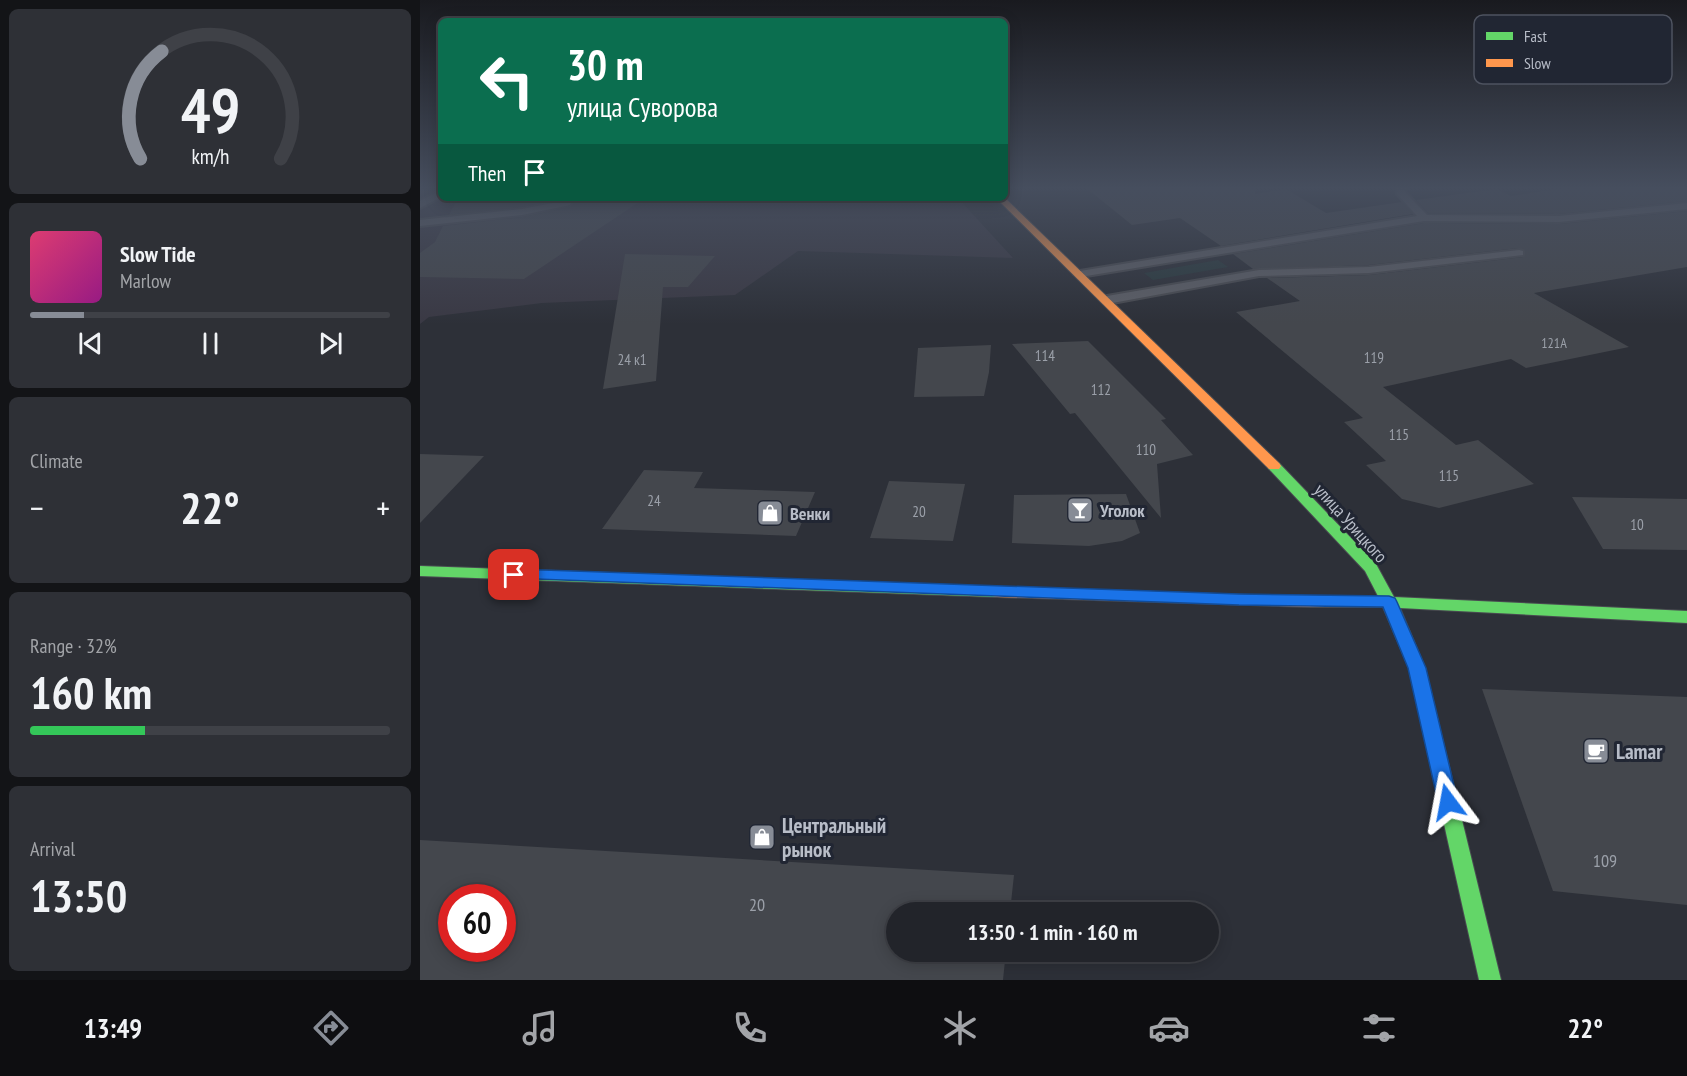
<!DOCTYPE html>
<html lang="en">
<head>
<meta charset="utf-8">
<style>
  body { margin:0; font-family:"PT Sans Narrow",sans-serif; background:#2e3036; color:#f1f3f6; height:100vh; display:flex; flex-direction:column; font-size:22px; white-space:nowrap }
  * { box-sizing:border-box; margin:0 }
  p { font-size:20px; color:#a2a4a8 }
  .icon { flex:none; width:33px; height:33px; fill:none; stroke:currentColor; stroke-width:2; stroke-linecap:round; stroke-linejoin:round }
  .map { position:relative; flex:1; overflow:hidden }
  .panel { display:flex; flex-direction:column; gap:9px; padding:9px; background:#131417; width:420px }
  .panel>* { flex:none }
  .guide { position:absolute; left:18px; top:18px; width:570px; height:183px; border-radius:9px; box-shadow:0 3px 15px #0003,0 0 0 2px #3f4147; background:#0b6e4f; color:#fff; overflow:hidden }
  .speed { position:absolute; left:18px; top:884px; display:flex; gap:12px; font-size:30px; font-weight:700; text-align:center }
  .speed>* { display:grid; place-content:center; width:78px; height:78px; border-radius:50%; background:#22242a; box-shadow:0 3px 15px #0003,0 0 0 2px #3f4147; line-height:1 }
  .speed .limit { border:9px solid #d22; background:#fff; color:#111 }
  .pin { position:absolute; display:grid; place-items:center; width:51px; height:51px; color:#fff; margin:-26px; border-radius:12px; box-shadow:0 3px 9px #0006 }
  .me { position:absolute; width:66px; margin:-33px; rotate:347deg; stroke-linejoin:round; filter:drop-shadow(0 0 4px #0008) }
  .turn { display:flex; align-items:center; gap:21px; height:126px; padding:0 30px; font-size:27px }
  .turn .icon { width:78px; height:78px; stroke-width:2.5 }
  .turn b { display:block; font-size:42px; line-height:51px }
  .then { display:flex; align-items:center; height:57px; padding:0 30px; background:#0003; gap:12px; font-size:22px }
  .big { font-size:45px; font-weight:700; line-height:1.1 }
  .panel .widget { flex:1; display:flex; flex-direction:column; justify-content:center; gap:9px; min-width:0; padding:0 21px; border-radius:9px; background:#2e3036 }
  .panel .dial { align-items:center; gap:0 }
  .dial svg { height:156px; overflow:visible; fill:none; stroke:#3f4147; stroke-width:7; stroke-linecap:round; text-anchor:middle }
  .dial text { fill:#f1f3f6; stroke:none }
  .song { display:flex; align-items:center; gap:18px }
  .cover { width:72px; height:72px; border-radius:9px; background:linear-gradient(135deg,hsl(340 70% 55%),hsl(310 70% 35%)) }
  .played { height:6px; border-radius:3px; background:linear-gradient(90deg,#878c96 15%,#3f4147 15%) }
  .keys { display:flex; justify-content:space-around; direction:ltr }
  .heat { display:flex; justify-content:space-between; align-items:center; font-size:33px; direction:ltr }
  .charge { height:9px; border-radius:4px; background:linear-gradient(90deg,#34c759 32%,#3f4147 0) }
  .trip { position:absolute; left:466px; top:902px; width:333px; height:60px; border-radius:30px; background:#22242a; box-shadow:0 3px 15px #0003,0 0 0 2px #3f4147; font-weight:700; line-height:60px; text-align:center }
  .dock { display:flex; height:96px; justify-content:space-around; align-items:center; background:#0e0e11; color:#a2a4a8 }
  .dock .icon { width:42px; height:42px }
  .dock .active { color:#878c96 }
  .dock b { font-size:27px; color:#f1f3f6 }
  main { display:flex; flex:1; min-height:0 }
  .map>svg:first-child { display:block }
</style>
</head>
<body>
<main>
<section class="panel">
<div class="widget dial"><svg viewBox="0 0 100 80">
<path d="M14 69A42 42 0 1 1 86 69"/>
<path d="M14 69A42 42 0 0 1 25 14" stroke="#878c96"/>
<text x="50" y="56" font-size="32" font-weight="700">49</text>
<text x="50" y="72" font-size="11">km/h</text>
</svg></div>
<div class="widget">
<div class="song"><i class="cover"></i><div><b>Slow Tide</b><p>Marlow</p></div></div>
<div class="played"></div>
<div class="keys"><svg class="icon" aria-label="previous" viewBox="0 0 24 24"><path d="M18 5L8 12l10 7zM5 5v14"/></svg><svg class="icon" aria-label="pause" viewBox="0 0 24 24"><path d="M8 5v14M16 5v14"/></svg><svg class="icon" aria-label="next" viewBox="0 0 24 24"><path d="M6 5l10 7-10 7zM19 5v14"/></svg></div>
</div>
<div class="widget"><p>Climate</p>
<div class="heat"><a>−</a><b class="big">22°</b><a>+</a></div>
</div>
<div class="widget"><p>Range · 32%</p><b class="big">160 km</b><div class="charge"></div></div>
<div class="widget"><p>Arrival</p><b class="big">13:50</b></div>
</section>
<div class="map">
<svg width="1267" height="980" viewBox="0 0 1267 980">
  <rect width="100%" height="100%" fill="#2d3038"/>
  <polygon fill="#3a3944" points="0,187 21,187 21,198 538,198 593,258 378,251 315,295 122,303 9,317 0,324"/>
  <polygon fill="#2b3a3e" points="798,260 808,267 733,280 724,273"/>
  <g fill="#44474d" fill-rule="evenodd">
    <polygon points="665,187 835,187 835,194 866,189 906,213 982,202 993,214 801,246 760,218 712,225"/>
    <polygon points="1149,187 1267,187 1267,201 1139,214 1008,213 996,200 1077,189 1091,196"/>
    <polygon points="38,198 141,198 141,199 102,207 29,215"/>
    <polygon points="155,198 225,198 104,279 0,277 0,253 15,242 23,226 102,217 150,207"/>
    <polygon points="1267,211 1267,267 1114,293 1209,347 1106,368 1091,359 963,387 1036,445 1058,440 1114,484 1019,508 982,499 946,465 966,461 924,422 943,418 816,312 880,301 847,278 949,275 1103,257 1105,251 1099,248 949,265 833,269 813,254 1004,223 1139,224"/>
    <polygon points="205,254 295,256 268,287 243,287 236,381 183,389"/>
    <polygon points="668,341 746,419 741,420 773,455 737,464 741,518 655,413 650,414 592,344"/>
    <polygon points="571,345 569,372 564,396 494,397 498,348"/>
    <polygon points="0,454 64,456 0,523"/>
    <polygon points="224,470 283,472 274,488 395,492 376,536 182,529"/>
    <polygon points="469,481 545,484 533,541 450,538"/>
    <polygon points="706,494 720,533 702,541 669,546 592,543 594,495"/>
    <polygon points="1152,497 1267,499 1267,550 1183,549"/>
    <polygon points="1062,689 1267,697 1267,905 1133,891"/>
    <path d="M0,840L594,875L590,912H477V951H586L583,980H0ZM32,897H82V948H32Z"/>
  </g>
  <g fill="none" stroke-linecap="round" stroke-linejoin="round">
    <defs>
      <g id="lane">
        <polygon points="976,187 986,187 985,192 1007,215 1139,216 1267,203 1267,209 1139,222 1004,221 660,277 654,274 660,271 997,216 977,194"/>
        <polygon points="21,190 21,197 0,208 0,201"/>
        <polygon points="143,198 153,198 150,205 102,215 0,226 0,220 102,209 143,201"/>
        <polygon points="1099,250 1103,251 1103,255 949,273 839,276 687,304 681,300 687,296 839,270 949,267"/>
      </g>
      <g id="fast">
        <polygon points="854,462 859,463 956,564 974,597 1267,611 1267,623 980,608 1005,668 1081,980 1059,980 989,668 963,607 958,606 956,602 959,598 945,571 849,469 847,466"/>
        <polygon points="0,566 577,587 582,588 585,592 582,596 577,597 0,576"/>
      </g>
      <g id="slow">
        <polygon points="576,198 585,198 859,463 861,466 859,469 849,469"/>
        <polygon points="577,587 890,597 964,597 970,598 972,602 970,606 964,607 890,607 577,597 572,596 569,592 572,588"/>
      </g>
    </defs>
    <use href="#lane" stroke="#494b51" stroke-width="4"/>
    <use href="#fast" stroke="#494b51" stroke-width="2"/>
    <use href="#slow" stroke="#494b51" stroke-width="2"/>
    <use href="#lane" fill="#5d5f66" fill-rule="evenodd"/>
    <use href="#fast" fill="#63d668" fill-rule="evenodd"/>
    <use href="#slow" fill="#ff974d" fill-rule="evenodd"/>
  </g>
  <linearGradient id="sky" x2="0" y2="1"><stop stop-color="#191a1f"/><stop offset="0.58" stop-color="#464e5e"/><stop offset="1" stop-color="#464e5e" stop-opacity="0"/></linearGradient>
  <rect width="1267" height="324" fill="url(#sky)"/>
  <polygon fill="#1a73e8" stroke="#114b97" stroke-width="1.5" points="94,569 819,594 969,596 975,598 977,602 1006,668 1038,802 1035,808 1028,810 1021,808 1018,802 988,668 963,607 819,605 89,578 86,575 89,571"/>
  <defs>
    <symbol id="bar-square" viewBox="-11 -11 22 22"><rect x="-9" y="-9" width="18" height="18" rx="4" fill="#878c96" stroke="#212633"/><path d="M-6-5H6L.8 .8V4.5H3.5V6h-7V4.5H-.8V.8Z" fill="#fff"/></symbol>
    <symbol id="shop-square" viewBox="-11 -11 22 22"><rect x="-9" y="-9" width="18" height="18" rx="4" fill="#878c96" stroke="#212633"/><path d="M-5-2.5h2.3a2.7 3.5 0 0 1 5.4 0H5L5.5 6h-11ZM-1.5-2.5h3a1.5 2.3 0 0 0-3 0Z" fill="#fff"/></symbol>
    <symbol id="cafe-square" viewBox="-11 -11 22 22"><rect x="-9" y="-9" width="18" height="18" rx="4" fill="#878c96" stroke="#212633"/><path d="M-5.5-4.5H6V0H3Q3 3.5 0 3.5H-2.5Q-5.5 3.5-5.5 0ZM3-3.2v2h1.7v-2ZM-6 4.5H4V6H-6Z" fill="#fff"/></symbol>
  </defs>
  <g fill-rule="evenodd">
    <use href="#bar-square" x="645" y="495" width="30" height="30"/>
    <use href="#shop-square" x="335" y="498" width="30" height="30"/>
    <use href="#cafe-square" x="1161" y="736" width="30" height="30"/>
    <use href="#shop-square" x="327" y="822" width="30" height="30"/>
  </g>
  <g text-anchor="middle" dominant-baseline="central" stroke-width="6" stroke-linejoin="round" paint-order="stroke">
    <g font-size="14" fill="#9ba0a9">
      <text x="1134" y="343">121А</text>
    </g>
    <g font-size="15" fill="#9ba0a9">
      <text x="625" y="355">114</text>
      <text x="954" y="357">119</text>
      <text x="212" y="359">24 к1</text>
      <text x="681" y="389">112</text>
      <text x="979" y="434">115</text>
      <text x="726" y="449">110</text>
      <text x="1029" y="475">115</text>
      <text x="234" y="500">24</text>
      <text x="499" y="511">20</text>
      <text x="1217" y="524">10</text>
    </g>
    <g font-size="18" font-weight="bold" fill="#b8bdc8" stroke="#212633" text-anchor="start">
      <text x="680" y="510">Уголок</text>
      <text x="370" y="513">Венки</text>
    </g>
    <g font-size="18" fill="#b8bdc8" stroke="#212633">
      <text transform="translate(931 523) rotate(48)">улица Урицкого</text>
    </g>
    <g font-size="18" fill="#9ba0a9">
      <text x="1185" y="860">109</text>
      <text x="337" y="904">20</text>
    </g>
    <g font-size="21" font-weight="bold" fill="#b8bdc8" stroke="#212633" text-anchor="start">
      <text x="1196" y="751">Lamar</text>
      <text x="362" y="825">Центральный<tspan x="362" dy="24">рынок</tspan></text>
    </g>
  </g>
  <rect x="1054" y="15" width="198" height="69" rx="9" fill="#212633" stroke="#4e5360" stroke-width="1.5"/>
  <rect x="1066" y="32" width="27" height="8" fill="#63d668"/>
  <rect x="1066" y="59" width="27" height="8" fill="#ff974d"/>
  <g font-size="16" fill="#b8bdc8">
    <text x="1104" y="42">Fast</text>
    <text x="1104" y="69">Slow</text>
  </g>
</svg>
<div class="speed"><div class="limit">60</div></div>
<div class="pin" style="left:94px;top:575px;background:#d93025"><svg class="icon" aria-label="arrive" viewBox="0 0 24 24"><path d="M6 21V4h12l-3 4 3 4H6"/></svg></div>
<svg class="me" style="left:1028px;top:802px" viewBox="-20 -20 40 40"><path d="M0-17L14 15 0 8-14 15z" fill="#1a73e8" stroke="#fff" stroke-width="4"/></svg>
<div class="trip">13:50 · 1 min · 160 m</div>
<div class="guide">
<div class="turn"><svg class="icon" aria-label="left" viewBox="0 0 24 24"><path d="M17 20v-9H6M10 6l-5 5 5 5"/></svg><div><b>30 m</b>улица Суворова</div></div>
<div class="then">Then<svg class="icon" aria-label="arrive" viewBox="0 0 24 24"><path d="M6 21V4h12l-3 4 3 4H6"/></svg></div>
</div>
</div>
</main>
<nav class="dock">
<b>13:49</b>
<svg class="icon active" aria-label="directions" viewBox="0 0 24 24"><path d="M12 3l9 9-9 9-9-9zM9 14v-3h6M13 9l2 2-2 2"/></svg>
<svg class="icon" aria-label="music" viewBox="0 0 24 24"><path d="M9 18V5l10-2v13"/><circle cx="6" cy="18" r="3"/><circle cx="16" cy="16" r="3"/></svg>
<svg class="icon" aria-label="phone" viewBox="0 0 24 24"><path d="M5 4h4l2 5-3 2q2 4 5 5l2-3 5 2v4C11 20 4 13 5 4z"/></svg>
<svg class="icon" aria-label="climate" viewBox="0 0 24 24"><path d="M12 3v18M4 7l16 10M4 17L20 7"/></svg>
<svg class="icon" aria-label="car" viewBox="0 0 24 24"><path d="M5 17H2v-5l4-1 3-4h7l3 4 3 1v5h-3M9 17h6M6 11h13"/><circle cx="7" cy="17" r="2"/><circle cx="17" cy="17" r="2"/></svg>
<svg class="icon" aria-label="filters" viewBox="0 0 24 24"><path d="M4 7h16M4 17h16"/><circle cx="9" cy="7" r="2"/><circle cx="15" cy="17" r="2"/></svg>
<b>22°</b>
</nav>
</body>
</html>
